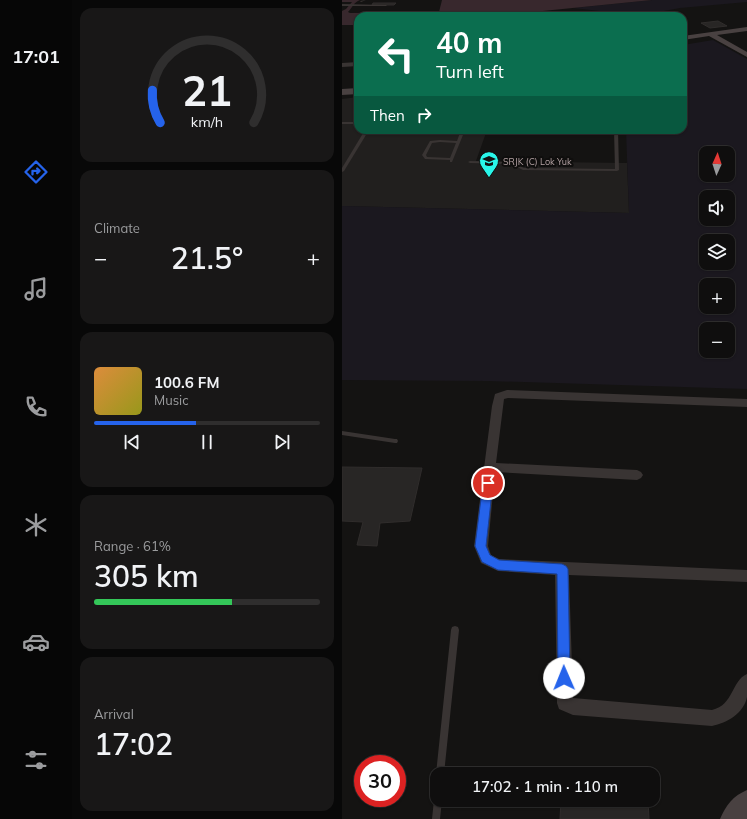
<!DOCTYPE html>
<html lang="en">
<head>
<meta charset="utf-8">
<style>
  body { margin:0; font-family:Mulish,sans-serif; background:#181717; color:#f1f3f6; height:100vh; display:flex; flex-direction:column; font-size:15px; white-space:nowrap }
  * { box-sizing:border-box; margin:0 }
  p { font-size:13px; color:#9b9c9e }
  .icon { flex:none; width:22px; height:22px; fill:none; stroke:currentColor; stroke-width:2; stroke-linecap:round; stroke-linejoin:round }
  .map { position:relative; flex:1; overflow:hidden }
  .side { display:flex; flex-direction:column; gap:8px; padding:8px; background:#080808; width:270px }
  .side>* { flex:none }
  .hud { position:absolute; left:12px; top:12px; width:333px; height:122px; border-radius:12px; box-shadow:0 1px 3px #0004,0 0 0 1px #2f2e2e; background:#0b6e4f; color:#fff; overflow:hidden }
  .needle { width:26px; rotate:3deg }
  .fabs { position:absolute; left:357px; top:146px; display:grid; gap:8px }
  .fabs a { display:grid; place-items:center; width:36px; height:36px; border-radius:8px; background:#0f0e0e; box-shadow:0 1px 3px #0004,0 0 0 1px #2f2e2e; font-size:20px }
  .speed { position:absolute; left:12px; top:755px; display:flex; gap:8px; font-size:20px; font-weight:700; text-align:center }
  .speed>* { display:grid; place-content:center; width:52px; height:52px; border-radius:50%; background:#0f0e0e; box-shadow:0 1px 3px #0004,0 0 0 1px #2f2e2e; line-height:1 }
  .speed .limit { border:6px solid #d22; background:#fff; color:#111 }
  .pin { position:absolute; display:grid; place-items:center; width:34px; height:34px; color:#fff; margin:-17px; border:2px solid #fff; border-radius:50%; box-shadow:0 1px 4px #0007 }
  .me { position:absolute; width:44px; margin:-22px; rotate:359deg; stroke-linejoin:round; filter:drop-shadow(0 0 3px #0008) }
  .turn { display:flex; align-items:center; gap:14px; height:84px; padding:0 16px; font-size:18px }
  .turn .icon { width:52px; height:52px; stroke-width:2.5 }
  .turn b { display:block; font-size:28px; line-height:34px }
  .then { display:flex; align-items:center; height:38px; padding:0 16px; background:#0003; gap:8px; font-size:15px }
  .big { font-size:30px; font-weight:600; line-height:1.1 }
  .side .tile { flex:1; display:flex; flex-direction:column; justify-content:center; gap:6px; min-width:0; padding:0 14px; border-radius:12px; background:#181717 }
  .side .dial { align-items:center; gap:0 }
  .dial svg { height:104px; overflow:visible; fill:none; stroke:#2f2e2e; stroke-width:7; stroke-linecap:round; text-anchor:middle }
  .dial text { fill:#f1f3f6; stroke:none }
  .song { display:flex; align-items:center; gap:12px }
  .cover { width:48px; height:48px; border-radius:6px; background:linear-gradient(135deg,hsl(30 70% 55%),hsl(60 70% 35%)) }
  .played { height:4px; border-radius:2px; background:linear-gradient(90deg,#2563eb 45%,#2f2e2e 45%) }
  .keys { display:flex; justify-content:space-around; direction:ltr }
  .heat { display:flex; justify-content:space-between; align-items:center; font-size:22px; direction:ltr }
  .charge { height:6px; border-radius:3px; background:linear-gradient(90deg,#34c759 61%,#2f2e2e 0) }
  .trip { position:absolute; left:88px; top:767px; width:230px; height:40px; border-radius:12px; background:#0f0e0e; box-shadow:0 1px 3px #0004,0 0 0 1px #2f2e2e; font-weight:600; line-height:40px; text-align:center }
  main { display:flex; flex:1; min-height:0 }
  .menu { display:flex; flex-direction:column; width:72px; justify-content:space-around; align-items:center; background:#060606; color:#9b9c9e }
  .menu .icon { width:28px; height:28px }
  .menu .active { color:#2563eb }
  .menu b { font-size:18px; color:#f1f3f6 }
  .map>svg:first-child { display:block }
</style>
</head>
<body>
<main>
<nav class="menu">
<b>17:01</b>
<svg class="icon active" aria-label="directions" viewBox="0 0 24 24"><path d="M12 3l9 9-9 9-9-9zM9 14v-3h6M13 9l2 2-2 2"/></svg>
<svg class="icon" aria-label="music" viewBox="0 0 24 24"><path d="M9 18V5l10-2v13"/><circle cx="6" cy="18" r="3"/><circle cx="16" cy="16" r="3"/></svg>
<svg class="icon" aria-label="phone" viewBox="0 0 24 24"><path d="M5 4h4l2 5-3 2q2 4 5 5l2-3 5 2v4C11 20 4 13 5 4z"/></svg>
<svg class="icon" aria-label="climate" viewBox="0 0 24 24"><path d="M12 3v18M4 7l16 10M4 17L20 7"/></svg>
<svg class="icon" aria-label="car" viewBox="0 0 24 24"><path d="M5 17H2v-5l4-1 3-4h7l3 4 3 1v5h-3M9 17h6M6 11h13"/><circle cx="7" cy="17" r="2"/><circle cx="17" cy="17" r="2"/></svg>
<svg class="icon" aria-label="filters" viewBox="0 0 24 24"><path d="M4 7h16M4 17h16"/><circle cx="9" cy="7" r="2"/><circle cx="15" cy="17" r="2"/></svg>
</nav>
<section class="side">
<div class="tile dial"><svg viewBox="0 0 100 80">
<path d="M14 69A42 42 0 1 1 86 69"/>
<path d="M14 69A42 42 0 0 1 8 44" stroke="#2563eb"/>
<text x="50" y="56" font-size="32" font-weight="700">21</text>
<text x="50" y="72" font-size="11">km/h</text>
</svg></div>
<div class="tile"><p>Climate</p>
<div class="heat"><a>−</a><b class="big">21.5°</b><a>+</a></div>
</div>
<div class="tile">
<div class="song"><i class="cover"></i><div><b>100.6 FM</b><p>Music</p></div></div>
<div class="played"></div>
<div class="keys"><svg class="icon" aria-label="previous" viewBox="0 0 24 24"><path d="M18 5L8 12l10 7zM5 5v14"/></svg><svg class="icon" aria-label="pause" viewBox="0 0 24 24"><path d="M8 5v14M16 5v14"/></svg><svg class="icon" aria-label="next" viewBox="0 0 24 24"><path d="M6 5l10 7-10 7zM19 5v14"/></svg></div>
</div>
<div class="tile"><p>Range · 61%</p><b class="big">305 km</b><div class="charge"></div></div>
<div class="tile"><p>Arrival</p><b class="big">17:02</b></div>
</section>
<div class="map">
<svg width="405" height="819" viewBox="0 0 405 819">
  <rect width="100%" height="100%" fill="#141312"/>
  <polygon fill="#211f1e" points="16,97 16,130 145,130 134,161 285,163 287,213 0,206 0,99"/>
  <g fill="#1b181f" fill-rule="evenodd">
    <polygon points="310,0 405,0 405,2 338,8 295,16 273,16 258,11 231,8"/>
    <path d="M371,40L405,59V389L146,381L0,380V206L287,213L284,130H341V45ZM364,153H386V175H364ZM364,197H386V219H364ZM364,241H386V263H364ZM364,285H386V307H364ZM364,329H386V351H364Z"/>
  </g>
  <path fill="#38282d" d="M0,0H18C12,2 10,8 6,12L8,13L97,12L100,0H310L150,16H16V25H0V11L4,9L10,2H0Z"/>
  <g fill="#282625" stroke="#302d2c">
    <polygon points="31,3 54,3 52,5 30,5"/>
    <polygon points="376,21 385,26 368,28 359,23"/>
    <polygon points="0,467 80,468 68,521 38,523 35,546 15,545 21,522 0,521"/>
    <polygon points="219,800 306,800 307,819 218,819"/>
  </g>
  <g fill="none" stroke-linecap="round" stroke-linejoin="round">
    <g fill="#393433" fill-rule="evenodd">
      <polygon points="24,0 19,2 18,1"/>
      <polygon points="0,4 44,5 45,6 0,6"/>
      <rect x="0" y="122" width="16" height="2"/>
      <polygon points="23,130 27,130 2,171 0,172 0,168"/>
      <path d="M119,130H123L110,162H108V160L83,159L80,155L88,141L98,140L115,141ZM98,142L114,143L108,158L85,157L84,155L90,143Z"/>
      <polygon points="272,130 276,130 277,170 275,171 181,170 169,164 128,163 126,162 128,161 170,162 182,168 273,169"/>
      <polygon points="0,431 53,439 55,439 56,441 55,443 53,443 0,435"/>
      <polygon points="113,626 116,627 117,630 102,774 95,774 95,777 94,774 109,630 110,627"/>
      <polygon points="95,796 95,800 100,800 98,819 90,819 92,800 93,797"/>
    </g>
    <g fill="#393433" fill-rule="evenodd">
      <polygon points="16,62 16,66 0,67 0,63"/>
      <path d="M165,390L405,399V407L166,398L162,399L154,463L295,470L299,472L301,475L299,478L295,480L153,472L146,546L149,555L157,559L405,570V582L227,575L231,698L370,710C392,705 389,681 405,674C405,681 405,690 405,697C402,713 385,723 370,726L231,715L217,709L215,703L213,575L156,571L139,563L132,546L150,406L153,394Z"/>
    </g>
    <g fill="#494141" fill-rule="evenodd">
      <polygon points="405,27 405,31 375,35 405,52 405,57 367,36 341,40 341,36"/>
      <polygon points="16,88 16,94 0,95 0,89"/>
      <path d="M405,790V819H378C384,805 391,796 405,790Z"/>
    </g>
  </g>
  <polygon fill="#2563eb" stroke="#184099" points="146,479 149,480 151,483 144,546 148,555 157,560 220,564 224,566 226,569 228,678 227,683 222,685 218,683 216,678 215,574 156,570 140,562 133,546 141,483 142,480"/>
  <defs>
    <symbol id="school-pin" viewBox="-11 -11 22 30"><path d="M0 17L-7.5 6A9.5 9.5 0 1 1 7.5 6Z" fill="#29f6e9" stroke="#0f0e0d"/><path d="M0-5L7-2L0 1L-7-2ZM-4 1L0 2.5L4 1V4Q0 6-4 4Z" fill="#111"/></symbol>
  </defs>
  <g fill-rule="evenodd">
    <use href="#school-pin" x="136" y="150" width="22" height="30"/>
  </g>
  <g text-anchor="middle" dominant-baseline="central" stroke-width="4" stroke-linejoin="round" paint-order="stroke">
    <g font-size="9" fill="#b5a3a4" stroke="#0f0e0d" text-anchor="start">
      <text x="161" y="161">SRJK (C) Lok Yuk</text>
    </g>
  </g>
</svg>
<div class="fabs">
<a><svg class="needle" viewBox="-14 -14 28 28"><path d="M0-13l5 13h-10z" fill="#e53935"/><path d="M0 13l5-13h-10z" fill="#9b9c9e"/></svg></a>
<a><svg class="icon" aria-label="sound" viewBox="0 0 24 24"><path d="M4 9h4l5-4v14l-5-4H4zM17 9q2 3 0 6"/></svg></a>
<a><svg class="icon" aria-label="layers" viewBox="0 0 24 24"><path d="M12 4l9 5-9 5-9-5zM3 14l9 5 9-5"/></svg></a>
<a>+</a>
<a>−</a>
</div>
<div class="speed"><div class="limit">30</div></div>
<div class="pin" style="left:146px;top:483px;background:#d93025"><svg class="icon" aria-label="arrive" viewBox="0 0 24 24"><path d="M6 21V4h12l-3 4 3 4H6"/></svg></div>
<svg class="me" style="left:222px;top:678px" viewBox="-20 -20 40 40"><circle r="19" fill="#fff"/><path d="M0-13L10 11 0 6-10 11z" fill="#2563eb"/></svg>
<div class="trip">17:02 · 1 min · 110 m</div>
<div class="hud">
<div class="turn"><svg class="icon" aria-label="left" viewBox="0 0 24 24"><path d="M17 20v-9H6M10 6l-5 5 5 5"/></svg><div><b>40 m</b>Turn left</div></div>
<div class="then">Then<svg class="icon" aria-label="right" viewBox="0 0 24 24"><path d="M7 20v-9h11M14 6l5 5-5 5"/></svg></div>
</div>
</div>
</main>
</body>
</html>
